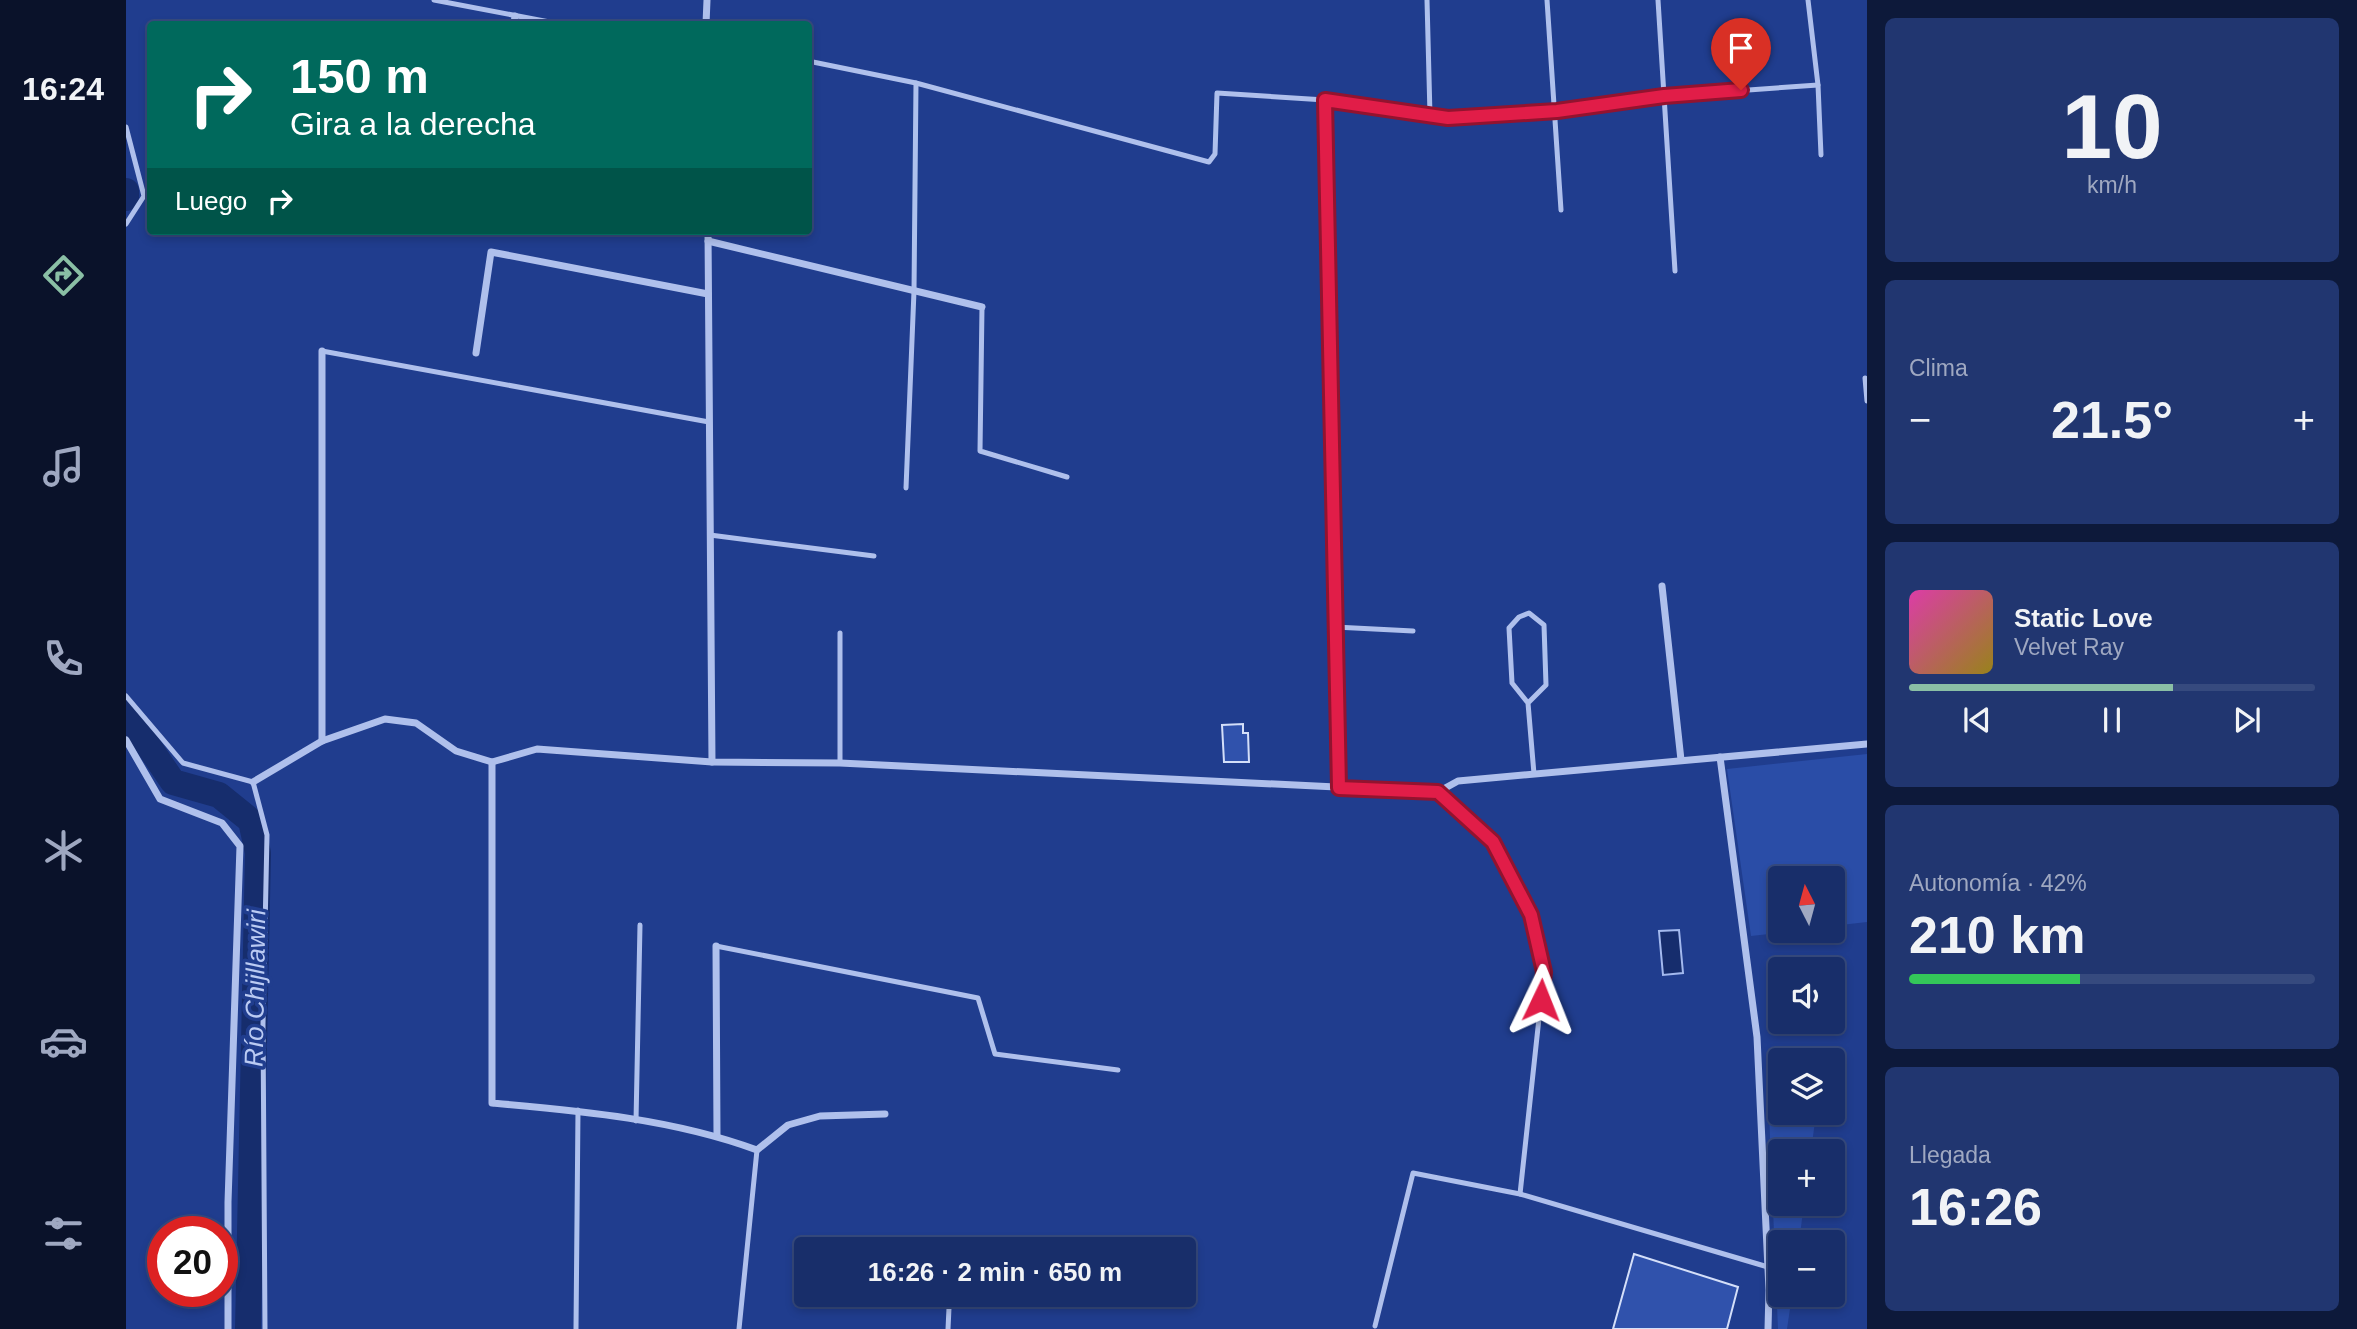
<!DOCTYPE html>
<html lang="es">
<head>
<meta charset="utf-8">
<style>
  body { margin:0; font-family:Helvetica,sans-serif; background:#213670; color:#f1f3f6; height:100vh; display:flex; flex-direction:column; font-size:26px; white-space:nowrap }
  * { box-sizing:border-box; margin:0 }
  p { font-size:23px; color:#9fa8c1 }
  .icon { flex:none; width:38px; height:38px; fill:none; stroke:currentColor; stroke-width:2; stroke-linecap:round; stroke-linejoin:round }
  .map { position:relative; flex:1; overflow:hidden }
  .details { display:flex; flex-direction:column; gap:18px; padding:18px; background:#0d193a; width:490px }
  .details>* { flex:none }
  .guide { position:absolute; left:21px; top:21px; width:665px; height:214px; border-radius:7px; box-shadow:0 4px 10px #0003,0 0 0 2px #364a7e; background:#00695c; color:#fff; overflow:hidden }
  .needle { width:46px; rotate:354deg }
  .tools { position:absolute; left:1642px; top:866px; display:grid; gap:14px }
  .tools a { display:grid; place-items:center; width:77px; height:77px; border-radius:7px; background:#182e6a; box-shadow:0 4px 10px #0003,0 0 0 2px #364a7e; font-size:35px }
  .speed { position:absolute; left:21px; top:1216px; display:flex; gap:14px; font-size:35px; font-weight:700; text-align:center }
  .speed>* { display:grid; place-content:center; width:91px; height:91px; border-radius:50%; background:#182e6a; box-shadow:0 4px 10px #0003,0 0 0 2px #364a7e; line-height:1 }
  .speed .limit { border:10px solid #d22; background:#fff; color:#111 }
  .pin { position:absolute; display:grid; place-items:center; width:60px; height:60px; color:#fff; margin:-72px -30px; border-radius:50% 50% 50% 0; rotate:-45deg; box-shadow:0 0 7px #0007 }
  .pin .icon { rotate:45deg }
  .me { position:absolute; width:77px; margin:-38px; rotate:2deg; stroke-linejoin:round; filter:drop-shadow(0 0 5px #0008) }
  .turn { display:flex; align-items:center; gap:24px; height:147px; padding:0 28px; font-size:32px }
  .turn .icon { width:91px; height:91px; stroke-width:2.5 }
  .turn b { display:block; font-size:49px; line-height:60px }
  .then { display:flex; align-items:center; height:66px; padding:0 28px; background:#0003; gap:14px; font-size:26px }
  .big { font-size:52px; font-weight:700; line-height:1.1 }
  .details .tile { flex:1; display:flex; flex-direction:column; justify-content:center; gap:10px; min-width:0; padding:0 24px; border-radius:10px; background:#213670 }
  .details .dial { align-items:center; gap:0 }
  .dial b { font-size:91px; line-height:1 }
  .song { display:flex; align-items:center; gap:21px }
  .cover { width:84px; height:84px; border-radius:10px; background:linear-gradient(135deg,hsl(320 70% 55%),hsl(50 70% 35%)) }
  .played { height:7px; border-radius:4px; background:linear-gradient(90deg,#8abfa5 65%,#364a7e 65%) }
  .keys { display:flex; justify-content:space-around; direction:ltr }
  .heat { display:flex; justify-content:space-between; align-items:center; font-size:38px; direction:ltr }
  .charge { height:10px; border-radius:5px; background:linear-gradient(90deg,#34c759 42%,#364a7e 0) }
  .trip { position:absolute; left:668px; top:1237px; width:402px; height:70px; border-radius:7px; background:#182e6a; box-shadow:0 4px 10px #0003,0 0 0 2px #364a7e; font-weight:700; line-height:70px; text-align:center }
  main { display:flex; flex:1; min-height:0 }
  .tabs { display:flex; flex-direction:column; width:126px; justify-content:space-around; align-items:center; background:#0a122a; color:#9fa8c1 }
  .tabs .icon { width:49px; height:49px }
  .tabs .current { color:#8abfa5 }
  .tabs b { font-size:32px; color:#f1f3f6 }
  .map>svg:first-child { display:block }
</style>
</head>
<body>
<main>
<nav class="tabs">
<b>16:24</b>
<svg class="icon current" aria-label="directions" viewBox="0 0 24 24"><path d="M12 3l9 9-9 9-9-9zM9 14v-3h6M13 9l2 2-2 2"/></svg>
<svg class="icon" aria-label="music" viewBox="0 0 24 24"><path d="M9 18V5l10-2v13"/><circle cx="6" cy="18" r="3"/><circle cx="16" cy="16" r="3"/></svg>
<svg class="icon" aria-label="phone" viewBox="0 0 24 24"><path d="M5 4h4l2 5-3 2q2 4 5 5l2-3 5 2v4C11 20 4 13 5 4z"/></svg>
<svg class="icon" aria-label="climate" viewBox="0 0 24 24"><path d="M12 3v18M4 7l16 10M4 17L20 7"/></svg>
<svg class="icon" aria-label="car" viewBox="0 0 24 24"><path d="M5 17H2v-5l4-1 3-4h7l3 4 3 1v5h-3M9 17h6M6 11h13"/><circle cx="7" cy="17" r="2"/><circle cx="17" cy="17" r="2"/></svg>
<svg class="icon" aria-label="filters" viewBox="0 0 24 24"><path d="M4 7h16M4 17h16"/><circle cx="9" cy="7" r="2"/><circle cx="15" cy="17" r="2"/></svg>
</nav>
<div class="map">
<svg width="1741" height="1329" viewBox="0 0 1741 1329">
  <rect width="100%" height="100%" fill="#203d8e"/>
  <g fill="#2a4da7">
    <polygon points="1741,754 1741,922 1706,926 1706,878 1654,878 1654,931 1669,931 1625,936 1601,769"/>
    <polygon points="1642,1088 1654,1094 1654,1113 1690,1114 1685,1151 1654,1152 1654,1204 1678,1204 1673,1242 1654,1242 1654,1295 1666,1295 1661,1329 1652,1329"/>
  </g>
  <polygon fill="#162d6d" stroke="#a3b9ee" stroke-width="2" points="1553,930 1557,973 1537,975 1533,931"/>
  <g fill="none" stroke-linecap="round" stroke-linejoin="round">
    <g stroke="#162d6d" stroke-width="26">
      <polyline points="0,191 0,198"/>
      <polyline points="0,713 47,782 93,795 125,821 132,853 122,1329"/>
    </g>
  </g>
  <g fill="#3052ac" stroke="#d4dff9" stroke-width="2">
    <polygon points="1117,724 1117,733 1122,733 1123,762 1098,762 1096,725"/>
    <polygon points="1508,1254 1612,1287 1601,1329 1487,1329"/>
  </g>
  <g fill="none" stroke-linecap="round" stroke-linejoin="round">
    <g stroke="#afc0ec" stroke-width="5">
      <polyline points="308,0 434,24"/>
      <polyline points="1301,0 1304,115"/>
      <polyline points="1421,0 1435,210"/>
      <polyline points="1532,0 1549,271"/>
      <polyline points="1682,0 1692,85 1695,155"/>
      <polyline points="682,61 790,83 1083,162 1089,154 1091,93 1199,100 1323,118 1431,111 1538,96 1692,85"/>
      <polyline points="1199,100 1213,787"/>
      <polyline points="0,127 18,196 0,224"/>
      <polyline points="856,307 854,451 941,477"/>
      <polyline points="196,351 583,422"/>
      <polyline points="1739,378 1741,401"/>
      <polyline points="780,488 788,291 790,83"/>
      <polyline points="584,535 748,556"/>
      <polyline points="1209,627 1287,631"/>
      <polyline points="714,633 714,763"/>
      <polyline points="0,696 57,763 127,782 141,835 137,1024 139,1329"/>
      <polyline points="1402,703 1386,683 1383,628 1393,617 1403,613 1418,625 1420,685 1402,703 1408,774"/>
      <polyline points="1312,792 1367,842 1405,915 1418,972 1394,1194"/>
      <polyline points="590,946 852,998 869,1054 992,1070"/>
      <polyline points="510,1121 514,925"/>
      <polyline points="1249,1326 1287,1173 1394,1194 1642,1267"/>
      <polyline points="450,1329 452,1110"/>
      <polyline points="613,1329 631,1150"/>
      <polyline points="822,1329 823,1308"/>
    </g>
    <g stroke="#afc0ec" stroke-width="7">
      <polyline points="388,24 389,16"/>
      <polyline points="580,24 581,0"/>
      <polyline points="582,231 586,762"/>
      <polyline points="582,241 856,307"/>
      <polyline points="196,351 196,741"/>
      <polyline points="350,353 365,252 582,294"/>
      <polyline points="1536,586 1555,760"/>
      <polyline points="0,740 34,799 96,823 114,846 102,1202 102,1329"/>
      <polyline points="1594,757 1631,1037 1643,1290 1642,1329"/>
      <path d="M366,762V1103C455,1111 547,1119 631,1150L662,1125L694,1116L759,1114"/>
      <polyline points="127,782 196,741 259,719 290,723 330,751 366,762 411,749 586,762 714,763 1312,792 1332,781 1741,744"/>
      <polyline points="590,946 591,1135"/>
    </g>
  </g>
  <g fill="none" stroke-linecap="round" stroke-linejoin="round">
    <defs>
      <polyline id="route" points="1415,1000 1418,972 1405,915 1367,842 1312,792 1213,788 1199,100 1322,118 1431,111 1538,96 1615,90"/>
    </defs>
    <use href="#route" stroke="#92132f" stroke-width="18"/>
    <use href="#route" stroke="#e11d48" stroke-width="12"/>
  </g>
  <g text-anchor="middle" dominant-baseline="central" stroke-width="7" stroke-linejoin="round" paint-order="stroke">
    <g font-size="26" font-style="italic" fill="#bbcbf3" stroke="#203d8e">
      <text transform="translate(129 988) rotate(-89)">Río Chijllawiri</text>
    </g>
  </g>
</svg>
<div class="tools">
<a><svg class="needle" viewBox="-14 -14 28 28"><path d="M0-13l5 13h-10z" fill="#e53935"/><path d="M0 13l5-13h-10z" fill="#9fa8c1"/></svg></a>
<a><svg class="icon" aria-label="sound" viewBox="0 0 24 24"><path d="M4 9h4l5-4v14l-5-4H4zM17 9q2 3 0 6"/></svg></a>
<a><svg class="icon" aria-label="layers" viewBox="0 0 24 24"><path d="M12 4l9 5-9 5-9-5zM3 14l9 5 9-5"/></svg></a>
<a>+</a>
<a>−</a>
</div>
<div class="speed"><div class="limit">20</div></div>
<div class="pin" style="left:1615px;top:90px;background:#d93025"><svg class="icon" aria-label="arrive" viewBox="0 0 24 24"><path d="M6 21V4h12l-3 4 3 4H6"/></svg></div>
<svg class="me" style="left:1415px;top:1000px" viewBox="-20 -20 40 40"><path d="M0-17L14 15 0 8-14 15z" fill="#e11d48" stroke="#fff" stroke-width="4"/></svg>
<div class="trip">16:26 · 2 min · 650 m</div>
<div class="guide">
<div class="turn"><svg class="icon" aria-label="right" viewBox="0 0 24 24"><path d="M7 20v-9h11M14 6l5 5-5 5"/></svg><div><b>150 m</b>Gira a la derecha</div></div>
<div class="then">Luego<svg class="icon" aria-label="right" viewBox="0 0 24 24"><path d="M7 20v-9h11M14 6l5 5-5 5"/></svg></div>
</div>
</div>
<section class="details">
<div class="tile dial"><b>10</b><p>km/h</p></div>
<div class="tile"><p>Clima</p>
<div class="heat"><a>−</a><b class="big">21.5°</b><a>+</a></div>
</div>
<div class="tile">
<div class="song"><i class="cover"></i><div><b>Static Love</b><p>Velvet Ray</p></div></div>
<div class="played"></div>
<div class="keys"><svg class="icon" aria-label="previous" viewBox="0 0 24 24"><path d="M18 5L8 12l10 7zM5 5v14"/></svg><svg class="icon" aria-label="pause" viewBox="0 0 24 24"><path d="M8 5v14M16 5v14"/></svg><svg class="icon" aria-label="next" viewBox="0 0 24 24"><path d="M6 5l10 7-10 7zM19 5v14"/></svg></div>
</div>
<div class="tile"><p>Autonomía · 42%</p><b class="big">210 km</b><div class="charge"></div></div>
<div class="tile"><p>Llegada</p><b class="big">16:26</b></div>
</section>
</main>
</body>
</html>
